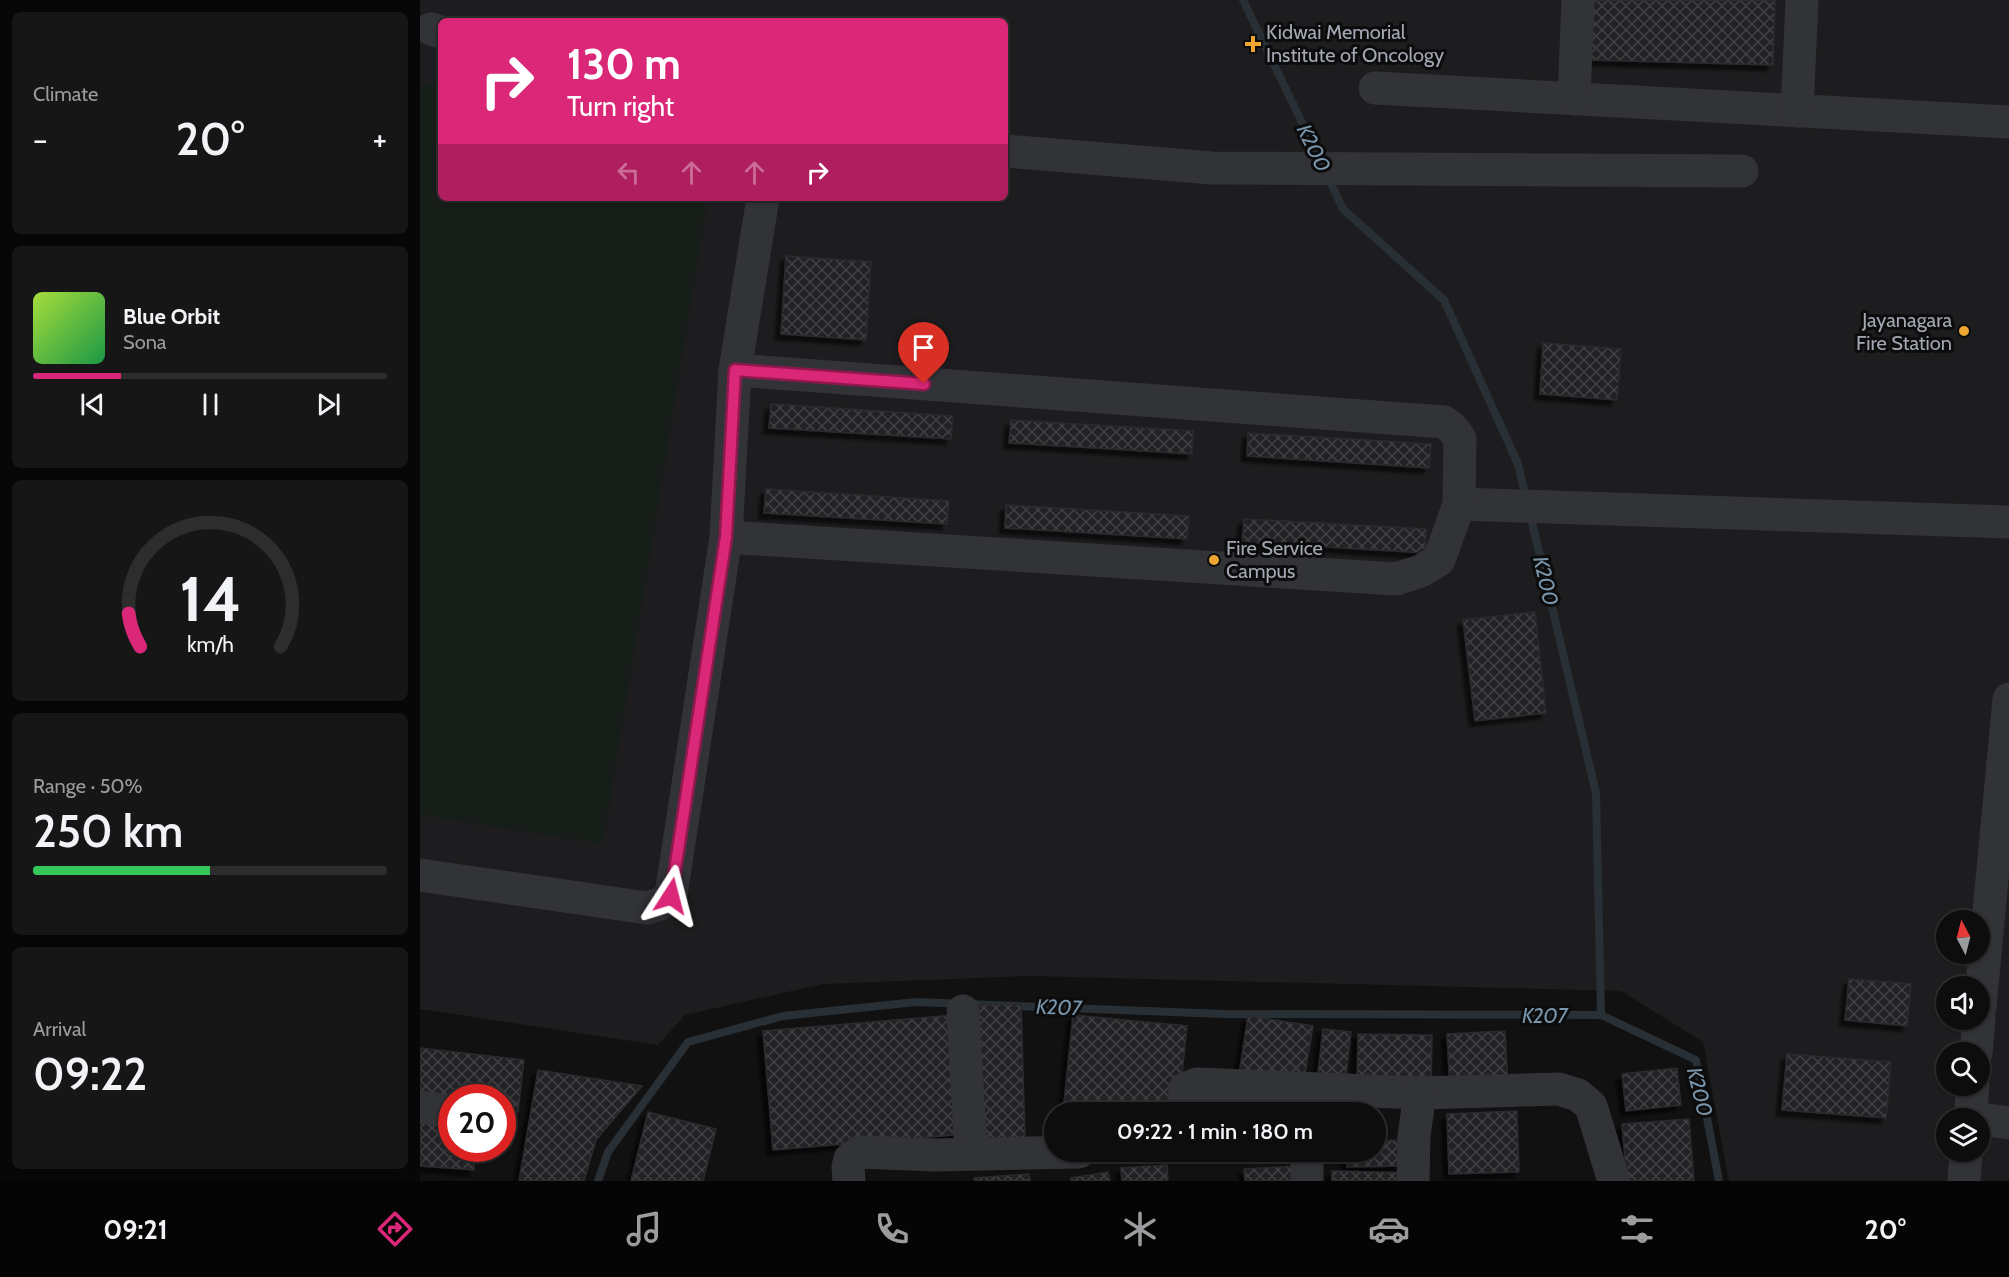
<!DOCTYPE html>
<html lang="en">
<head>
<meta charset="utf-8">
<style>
  body { margin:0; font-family:Cabin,sans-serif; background:#161617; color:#f1f3f6; height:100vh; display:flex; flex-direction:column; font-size:22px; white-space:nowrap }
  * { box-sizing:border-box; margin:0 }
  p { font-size:20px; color:#9a9c9e }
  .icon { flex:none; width:33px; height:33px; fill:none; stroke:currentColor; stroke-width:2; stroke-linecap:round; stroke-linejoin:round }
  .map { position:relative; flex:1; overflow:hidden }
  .panel { display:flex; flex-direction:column; gap:12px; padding:12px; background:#070708; width:420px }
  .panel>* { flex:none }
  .hud { position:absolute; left:18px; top:18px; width:570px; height:183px; border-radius:9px; box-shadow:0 2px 4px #0004,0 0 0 2px #2d2d2e; background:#db2777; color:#fff; overflow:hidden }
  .needle { width:39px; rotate:353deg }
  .buttons { position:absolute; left:1516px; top:910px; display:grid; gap:12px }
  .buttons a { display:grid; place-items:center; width:54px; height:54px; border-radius:50%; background:#0d0d0e; box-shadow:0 2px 4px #0004,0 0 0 2px #2d2d2e; font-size:30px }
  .speed { position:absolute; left:18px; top:1084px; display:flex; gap:12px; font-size:30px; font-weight:700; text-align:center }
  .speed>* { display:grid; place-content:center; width:78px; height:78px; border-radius:50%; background:#0d0d0e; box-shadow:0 2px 4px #0004,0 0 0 2px #2d2d2e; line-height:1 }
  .speed .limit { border:9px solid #d22; background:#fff; color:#111 }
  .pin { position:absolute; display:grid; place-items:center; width:51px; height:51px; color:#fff; margin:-62px -26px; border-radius:50% 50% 50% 0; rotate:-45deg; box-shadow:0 0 6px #0007 }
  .pin .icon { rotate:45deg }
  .me { position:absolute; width:66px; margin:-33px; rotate:9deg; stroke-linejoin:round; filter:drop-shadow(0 0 4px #0008) }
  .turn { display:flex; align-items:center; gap:21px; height:126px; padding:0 30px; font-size:27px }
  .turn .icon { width:78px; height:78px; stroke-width:2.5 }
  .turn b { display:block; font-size:42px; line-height:51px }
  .lanes { display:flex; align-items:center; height:57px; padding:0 30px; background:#0003; justify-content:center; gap:30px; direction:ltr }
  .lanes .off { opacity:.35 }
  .big { font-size:45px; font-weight:600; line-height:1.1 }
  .panel .tile { flex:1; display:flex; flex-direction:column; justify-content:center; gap:9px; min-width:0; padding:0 21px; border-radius:9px; background:#161617 }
  .panel .dial { align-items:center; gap:0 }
  .dial svg { height:156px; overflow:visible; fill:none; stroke:#2d2d2e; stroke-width:7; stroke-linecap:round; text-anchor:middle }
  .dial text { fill:#f1f3f6; stroke:none }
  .song { display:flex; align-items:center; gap:18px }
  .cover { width:72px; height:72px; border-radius:9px; background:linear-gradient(135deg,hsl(80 70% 55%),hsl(140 70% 35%)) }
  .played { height:6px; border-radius:3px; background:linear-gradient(90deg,#db2777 25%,#2d2d2e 25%) }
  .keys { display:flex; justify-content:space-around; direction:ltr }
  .heat { display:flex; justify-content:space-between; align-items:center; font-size:33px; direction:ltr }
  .charge { height:9px; border-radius:4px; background:linear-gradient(90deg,#34c759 50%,#2d2d2e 0) }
  .trip { position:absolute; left:624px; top:1102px; width:342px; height:60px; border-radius:30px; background:#0d0d0e; box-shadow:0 2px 4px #0004,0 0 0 2px #2d2d2e; font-weight:600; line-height:60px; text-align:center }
  .tab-bar { display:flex; height:96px; justify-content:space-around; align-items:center; background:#050506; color:#9a9c9e }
  .tab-bar .icon { width:42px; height:42px }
  .tab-bar .active { color:#db2777 }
  .tab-bar b { font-size:27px; color:#f1f3f6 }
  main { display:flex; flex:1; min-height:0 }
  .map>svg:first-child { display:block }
</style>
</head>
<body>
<main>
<section class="panel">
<div class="tile"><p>Climate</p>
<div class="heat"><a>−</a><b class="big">20°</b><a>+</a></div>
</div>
<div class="tile">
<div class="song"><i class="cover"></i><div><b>Blue Orbit</b><p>Sona</p></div></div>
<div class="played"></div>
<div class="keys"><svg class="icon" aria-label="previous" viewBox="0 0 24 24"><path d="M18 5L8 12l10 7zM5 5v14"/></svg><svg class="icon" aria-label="pause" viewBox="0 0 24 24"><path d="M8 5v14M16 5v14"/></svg><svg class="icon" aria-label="next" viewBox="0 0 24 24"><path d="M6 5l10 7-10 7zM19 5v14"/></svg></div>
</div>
<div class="tile dial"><svg viewBox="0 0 100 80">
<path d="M14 69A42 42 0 1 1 86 69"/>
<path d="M14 69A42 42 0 0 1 8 52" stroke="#db2777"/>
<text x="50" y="56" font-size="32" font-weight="700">14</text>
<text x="50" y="72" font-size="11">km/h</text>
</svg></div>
<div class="tile"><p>Range · 50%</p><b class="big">250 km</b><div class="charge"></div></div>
<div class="tile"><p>Arrival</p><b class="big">09:22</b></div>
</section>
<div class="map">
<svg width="1589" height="1181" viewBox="0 0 1589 1181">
  <defs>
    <pattern id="building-cross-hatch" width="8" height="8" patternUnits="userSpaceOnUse" patternTransform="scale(1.5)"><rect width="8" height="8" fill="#242426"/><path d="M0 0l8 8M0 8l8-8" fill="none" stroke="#414143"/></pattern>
    <filter id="shadow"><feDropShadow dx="-5.5" dy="5.5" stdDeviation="1.5" flood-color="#0009"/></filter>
  </defs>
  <rect width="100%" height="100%" fill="#111112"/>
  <path fill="#1d1d1f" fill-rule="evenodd" d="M0,0H1589V1181H1309L1283,1042L1201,991L611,976L403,984L265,1015L238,1045L0,1009ZM21,21H585V198H21ZM1527,921H1560V954H1527ZM1527,987H1560V1020H1527ZM1527,1053H1560V1086H1527ZM1527,1119H1560V1152H1527Z"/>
  <polygon fill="#171d18" points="0,84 21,87 21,198 288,198 183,844 0,815"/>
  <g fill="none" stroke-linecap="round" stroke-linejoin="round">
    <g stroke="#283035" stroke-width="8">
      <polyline points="823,0 900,160"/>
      <polyline points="907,175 923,209 1024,300 1098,464 1106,498"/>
      <polyline points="1110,514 1176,793 1181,1015"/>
      <polyline points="178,1181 188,1152 268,1042 363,1016 496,1002 804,1014 1181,1015 1276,1060 1299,1181"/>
    </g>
  </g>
  <g fill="url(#building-cross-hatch)" stroke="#2b2b2e" stroke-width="1.5" filter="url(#shadow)">
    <polygon points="1172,0 1355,0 1353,65 1170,60"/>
    <polygon points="366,256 451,262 446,340 361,334"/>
    <polygon points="1123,343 1201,349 1197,400 1120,394"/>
    <polygon points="351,404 533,416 531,439 349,428"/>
    <polygon points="591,420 773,431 772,454 589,443"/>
    <polygon points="828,433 1011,444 1009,468 827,456"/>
    <polygon points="346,489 529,501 527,524 344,513"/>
    <polygon points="586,505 769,516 767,539 585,528"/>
    <polygon points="824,519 1006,529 1005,553 822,542"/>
    <polygon points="1115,612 1126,713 1055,721 1043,620"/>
    <polygon points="1429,979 1491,984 1487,1026 1425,1020"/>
    <polygon points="601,1004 605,1138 561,1139 558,1005"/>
    <polygon points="535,1015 545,1134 353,1150 343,1031"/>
    <polygon points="653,1015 767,1026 758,1113 643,1113"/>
    <polygon points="828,1016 893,1026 883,1086 819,1075"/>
    <polygon points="903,1029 931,1032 925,1085 897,1082"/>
    <polygon points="1085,1031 1088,1086 1030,1089 1027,1034"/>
    <polygon points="938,1034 1012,1035 1011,1090 937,1089"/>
    <polygon points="0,1048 104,1060 98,1112 82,1110 82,1098 0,1100"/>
    <polygon points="1367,1054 1471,1062 1466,1118 1362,1110"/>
    <polygon points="1257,1068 1261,1105 1206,1111 1202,1074"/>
    <polygon points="118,1070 222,1086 176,1140 164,1181 99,1181"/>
    <polygon points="796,1094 865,1095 865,1113 796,1113"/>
    <polygon points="952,1106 953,1113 903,1113 903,1108"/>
    <polygon points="1097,1111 1099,1172 1029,1174 1027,1114"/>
    <polygon points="228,1112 296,1129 283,1181 211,1181"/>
    <polygon points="0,1115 32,1121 32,1149 54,1149 54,1170 0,1166"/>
    <polygon points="1269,1119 1274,1181 1207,1181 1202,1124"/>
    <polygon points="986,1140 986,1166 927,1167 927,1152 956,1152 956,1141"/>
    <polygon points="747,1165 748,1181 702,1181 701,1168"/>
    <polygon points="879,1166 880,1181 825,1181 824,1169"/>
    <polygon points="912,1171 992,1173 992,1181 912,1181"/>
    <polygon points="688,1172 690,1181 651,1181 651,1178"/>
    <polygon points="609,1174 610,1181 555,1181 554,1178"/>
  </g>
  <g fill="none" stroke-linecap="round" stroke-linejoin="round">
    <g stroke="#323337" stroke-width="33">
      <polyline points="11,29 21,32"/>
      <polyline points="955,88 1589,122"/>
      <polyline points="1154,99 1158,0"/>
      <polyline points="1377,111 1382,0"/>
      <polyline points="585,151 792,168 1322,171"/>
      <polyline points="1039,504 1589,522"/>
      <polyline points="306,537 976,579 1001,571 1019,560 1039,504 1040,439 1034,430 1024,422 315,370"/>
      <polyline points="0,875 227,908 240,904 251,895 306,537 315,370 343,198"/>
      <polyline points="1560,1007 1589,699"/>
      <polyline points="543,1011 551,1154"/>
      <polyline points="1556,1053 1559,1020"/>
      <polyline points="0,1107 32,1111"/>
      <polyline points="764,1113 765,1089 777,1084 1000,1093 1139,1089 1158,1095 1171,1106 1194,1181"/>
      <polyline points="1550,1119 1553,1086"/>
      <polyline points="1560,1119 1589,1123"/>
      <polyline points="429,1181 428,1167 430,1159 440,1152 514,1155 659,1152"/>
      <polyline points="887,1181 887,1152"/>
      <polyline points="993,1181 994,1136 1000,1093"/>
      <polyline points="1544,1181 1546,1152"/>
    </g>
  </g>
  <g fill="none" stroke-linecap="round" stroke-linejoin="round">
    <defs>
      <polyline id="route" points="251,896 306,537 315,370 504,384"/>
    </defs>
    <use href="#route" stroke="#8e194d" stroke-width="15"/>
    <use href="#route" stroke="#db2777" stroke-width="10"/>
  </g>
  <g fill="#eba731" stroke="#0c0c0d" stroke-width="2">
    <path d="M830 35h6v6h6v6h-6v6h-6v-6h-6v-6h6z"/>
    <circle cx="1544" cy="331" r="6"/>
    <circle cx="794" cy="560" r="6"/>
  </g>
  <g text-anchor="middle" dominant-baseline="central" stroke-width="6" stroke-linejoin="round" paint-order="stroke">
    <g font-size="20" fill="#a3a8b3" stroke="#0c0c0d" text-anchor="start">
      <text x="846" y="32">Kidwai Memorial<tspan x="846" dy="23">Institute of Oncology</tspan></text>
      <text x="1532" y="320" text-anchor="end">Jayanagara<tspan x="1532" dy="23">Fire Station</tspan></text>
      <text x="806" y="548">Fire Service<tspan x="806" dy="23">Campus</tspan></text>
    </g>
    <g font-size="21" font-style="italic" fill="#7a97ad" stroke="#0c0c0d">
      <text transform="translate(894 148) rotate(64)">K200</text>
      <text transform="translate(1126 581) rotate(77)">K200</text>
      <text transform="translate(639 1007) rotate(2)">K207</text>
      <text x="1125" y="1015">K207</text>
      <text transform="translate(1280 1092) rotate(76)">K200</text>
    </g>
  </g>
</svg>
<div class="buttons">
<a><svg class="needle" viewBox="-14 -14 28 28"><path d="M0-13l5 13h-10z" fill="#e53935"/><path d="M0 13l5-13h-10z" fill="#9a9c9e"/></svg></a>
<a><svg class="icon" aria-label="sound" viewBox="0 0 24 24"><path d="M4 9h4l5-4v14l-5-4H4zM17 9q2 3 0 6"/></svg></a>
<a><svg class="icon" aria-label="search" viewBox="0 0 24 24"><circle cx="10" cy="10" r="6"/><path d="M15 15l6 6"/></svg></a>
<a><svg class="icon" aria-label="layers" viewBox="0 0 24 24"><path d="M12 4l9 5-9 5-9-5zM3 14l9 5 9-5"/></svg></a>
</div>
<div class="speed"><div class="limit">20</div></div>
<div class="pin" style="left:504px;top:384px;background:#d93025"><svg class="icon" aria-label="arrive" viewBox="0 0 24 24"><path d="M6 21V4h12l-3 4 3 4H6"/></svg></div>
<svg class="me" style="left:251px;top:896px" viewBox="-20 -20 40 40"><path d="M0-17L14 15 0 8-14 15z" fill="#db2777" stroke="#fff" stroke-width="4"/></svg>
<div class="trip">09:22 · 1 min · 180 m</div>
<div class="hud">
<div class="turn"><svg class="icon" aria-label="right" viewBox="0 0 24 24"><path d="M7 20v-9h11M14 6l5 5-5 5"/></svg><div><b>130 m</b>Turn right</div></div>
<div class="lanes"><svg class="icon off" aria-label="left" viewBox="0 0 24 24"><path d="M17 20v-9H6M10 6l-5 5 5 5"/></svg><svg class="icon off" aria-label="ahead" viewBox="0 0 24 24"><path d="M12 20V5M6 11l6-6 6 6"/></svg><svg class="icon off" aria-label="ahead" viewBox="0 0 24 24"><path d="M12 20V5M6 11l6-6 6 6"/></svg><svg class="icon" aria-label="right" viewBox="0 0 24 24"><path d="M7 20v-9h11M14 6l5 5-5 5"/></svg></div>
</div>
</div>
</main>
<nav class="tab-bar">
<b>09:21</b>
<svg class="icon active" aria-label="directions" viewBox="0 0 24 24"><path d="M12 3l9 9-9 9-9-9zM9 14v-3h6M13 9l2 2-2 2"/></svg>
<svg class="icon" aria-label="music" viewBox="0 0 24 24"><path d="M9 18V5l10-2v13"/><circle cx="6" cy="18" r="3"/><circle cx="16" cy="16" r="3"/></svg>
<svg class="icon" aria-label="phone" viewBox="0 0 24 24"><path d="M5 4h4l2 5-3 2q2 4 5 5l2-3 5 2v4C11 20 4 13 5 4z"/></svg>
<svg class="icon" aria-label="climate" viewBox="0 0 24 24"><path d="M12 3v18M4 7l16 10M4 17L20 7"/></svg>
<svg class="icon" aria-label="car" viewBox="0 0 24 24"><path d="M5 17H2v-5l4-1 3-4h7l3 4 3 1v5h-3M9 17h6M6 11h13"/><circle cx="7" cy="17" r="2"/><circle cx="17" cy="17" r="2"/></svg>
<svg class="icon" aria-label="filters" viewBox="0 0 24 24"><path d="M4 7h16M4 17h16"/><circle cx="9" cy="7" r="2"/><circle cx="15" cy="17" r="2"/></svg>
<b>20°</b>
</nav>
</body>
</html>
